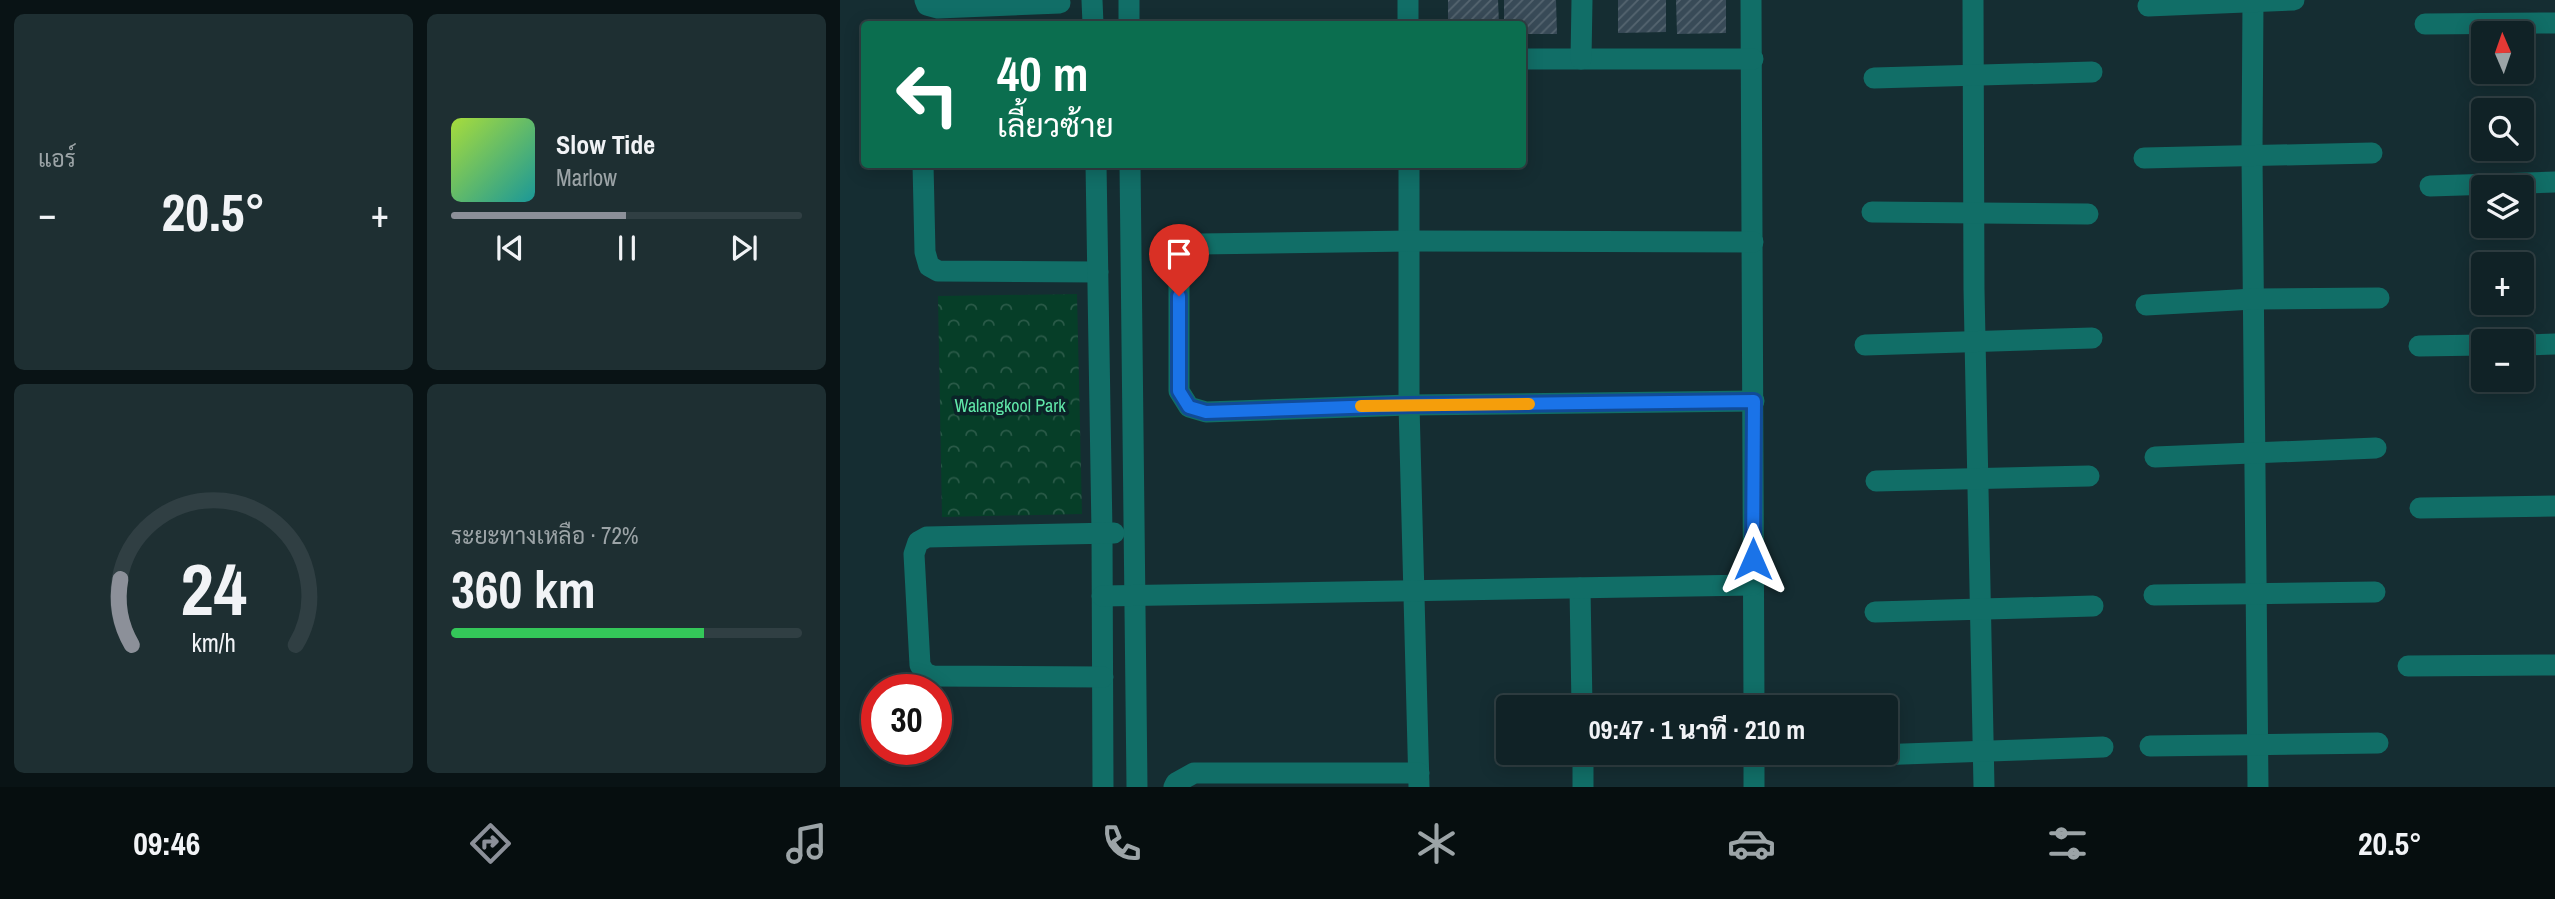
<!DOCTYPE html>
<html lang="th">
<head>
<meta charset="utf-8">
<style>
  body { margin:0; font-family:"Archivo Narrow",Sarabun,sans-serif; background:#1e2f32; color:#f1f3f6; height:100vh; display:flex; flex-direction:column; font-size:26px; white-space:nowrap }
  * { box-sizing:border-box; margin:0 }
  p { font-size:23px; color:#9ca4a7 }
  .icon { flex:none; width:38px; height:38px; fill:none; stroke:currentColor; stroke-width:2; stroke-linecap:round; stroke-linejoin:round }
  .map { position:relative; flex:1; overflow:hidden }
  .drawer { display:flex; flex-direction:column; gap:14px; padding:14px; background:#091315; width:840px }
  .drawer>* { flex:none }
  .banner { position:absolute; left:21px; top:21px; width:665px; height:147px; border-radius:7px; box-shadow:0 4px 18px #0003,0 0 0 2px #303f43; background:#0b6e4f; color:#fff; overflow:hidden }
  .needle { width:46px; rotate:358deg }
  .tools { position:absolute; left:1631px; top:21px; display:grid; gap:14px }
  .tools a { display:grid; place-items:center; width:63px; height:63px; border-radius:7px; background:#102226; box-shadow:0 4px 18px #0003,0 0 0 2px #303f43; font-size:35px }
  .speed { position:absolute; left:21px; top:674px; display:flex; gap:14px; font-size:35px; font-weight:700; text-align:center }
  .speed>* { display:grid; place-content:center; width:91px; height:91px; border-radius:50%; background:#102226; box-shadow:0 4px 18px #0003,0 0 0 2px #303f43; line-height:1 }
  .speed .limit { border:10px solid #d22; background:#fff; color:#111 }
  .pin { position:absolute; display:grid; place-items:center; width:60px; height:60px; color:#fff; margin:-72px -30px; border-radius:50% 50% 50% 0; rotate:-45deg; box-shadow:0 0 7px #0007 }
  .pin .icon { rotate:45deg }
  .me { position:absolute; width:77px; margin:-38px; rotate:0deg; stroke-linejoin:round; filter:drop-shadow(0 0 5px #0008) }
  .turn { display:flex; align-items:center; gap:24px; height:147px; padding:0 21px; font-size:32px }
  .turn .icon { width:91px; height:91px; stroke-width:2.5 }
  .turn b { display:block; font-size:49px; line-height:60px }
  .big { font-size:52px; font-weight:800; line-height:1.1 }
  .drawer .widget { flex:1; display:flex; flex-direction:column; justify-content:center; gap:10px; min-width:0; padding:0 24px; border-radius:10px; background:#1e2f32 }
  .drawer .dial { align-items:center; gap:0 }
  .dial svg { height:182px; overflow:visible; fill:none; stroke:#303f43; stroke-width:7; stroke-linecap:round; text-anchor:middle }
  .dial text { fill:#f1f3f6; stroke:none }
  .song { display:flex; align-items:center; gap:21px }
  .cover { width:84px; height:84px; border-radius:10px; background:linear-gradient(135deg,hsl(80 70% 55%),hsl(180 70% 35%)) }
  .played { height:7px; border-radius:4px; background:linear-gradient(90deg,#8c9099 50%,#303f43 50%) }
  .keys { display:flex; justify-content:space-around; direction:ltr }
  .heat { display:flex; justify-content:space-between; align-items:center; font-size:38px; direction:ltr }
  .charge { height:10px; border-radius:5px; background:linear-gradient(90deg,#34c759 72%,#303f43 0) }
  .drawer .tiles { flex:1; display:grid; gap:14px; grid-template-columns:repeat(2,1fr) }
  .trip { position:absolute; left:656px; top:695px; width:402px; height:70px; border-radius:7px; background:#102226; box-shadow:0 4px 18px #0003,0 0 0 2px #303f43; font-weight:800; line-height:70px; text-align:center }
  .dock { display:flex; height:112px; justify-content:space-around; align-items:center; background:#060e0f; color:#9ca4a7 }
  .dock .icon { width:49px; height:49px }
  .dock .active { color:#8c9099 }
  .dock b { font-size:32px; color:#f1f3f6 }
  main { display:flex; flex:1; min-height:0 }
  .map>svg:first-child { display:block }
</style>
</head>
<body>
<main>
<section class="drawer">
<div class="tiles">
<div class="widget"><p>แอร์</p>
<div class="heat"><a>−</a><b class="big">20.5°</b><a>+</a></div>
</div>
<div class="widget">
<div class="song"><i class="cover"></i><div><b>Slow Tide</b><p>Marlow</p></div></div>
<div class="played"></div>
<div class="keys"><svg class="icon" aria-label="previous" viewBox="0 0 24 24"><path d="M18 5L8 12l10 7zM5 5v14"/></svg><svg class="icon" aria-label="pause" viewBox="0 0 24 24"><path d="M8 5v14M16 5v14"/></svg><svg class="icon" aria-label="next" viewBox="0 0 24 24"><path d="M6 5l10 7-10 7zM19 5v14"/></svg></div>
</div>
<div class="widget dial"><svg viewBox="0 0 100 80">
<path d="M14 69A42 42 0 1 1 86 69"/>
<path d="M14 69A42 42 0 0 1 9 40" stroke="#8c9099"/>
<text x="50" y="56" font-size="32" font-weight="700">24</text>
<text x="50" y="72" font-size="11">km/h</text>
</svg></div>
<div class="widget"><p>ระยะทางเหลือ · 72%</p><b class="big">360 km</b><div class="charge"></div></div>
</div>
</section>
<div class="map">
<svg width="1715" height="787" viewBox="0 0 1715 787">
  <defs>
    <pattern id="park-crowns" width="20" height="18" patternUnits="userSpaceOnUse" patternTransform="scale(1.75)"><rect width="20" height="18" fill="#063e28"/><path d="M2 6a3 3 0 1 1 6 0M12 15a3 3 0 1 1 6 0" fill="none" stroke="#2a5a48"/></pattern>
    <pattern id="building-hatch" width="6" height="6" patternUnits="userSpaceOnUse" patternTransform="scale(1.75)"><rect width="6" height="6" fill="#384a57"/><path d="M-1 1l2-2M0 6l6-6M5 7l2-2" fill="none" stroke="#556570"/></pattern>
  </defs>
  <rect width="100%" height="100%" fill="#152d32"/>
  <polygon fill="url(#park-crowns)" points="237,294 242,514 102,517 98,296"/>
  <g fill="url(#building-hatch)">
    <polygon points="608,0 658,0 659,24 608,24"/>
    <polygon points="664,0 716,0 717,34 682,34 682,24 664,24"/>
    <polygon points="778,0 826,0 826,32 778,33"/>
    <polygon points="836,0 886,0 886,33 837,34"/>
  </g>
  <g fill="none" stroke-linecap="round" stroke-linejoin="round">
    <g stroke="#116e67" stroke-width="21">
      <polyline points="85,0 87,5 98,8 220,3"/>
      <polyline points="252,0 253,24"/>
      <polyline points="289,0 289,24"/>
      <polyline points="568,0 568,24"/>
      <polyline points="911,0 914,707"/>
      <polyline points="1133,0 1134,289 1144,787"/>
      <polyline points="1413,0 1412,155 1418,787"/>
      <polyline points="1308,6 1454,0"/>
      <polyline points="1585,24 1715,23"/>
      <polyline points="682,59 913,59"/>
      <polyline points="741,59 742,0"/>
      <polyline points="1034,78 1252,72"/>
      <polyline points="1304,158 1532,153"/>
      <polyline points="83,164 85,252 89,266 98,271 258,272"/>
      <polyline points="256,164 262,533 263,787"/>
      <polyline points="290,164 297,787"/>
      <polyline points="569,164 569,405 579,787"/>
      <polyline points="1590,186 1715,182"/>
      <polyline points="1032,212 1248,214"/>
      <polyline points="913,242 570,241 359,244 345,254 339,272 339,391 349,407 366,412 569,405 914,401"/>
      <polyline points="1306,305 1414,299 1539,298"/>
      <polyline points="1025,345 1252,338"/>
      <polyline points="1682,345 1715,344"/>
      <polyline points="1579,346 1643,345"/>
      <polyline points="1315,457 1536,448"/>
      <polyline points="1036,481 1249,476"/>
      <polyline points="1580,508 1715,506"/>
      <polyline points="740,588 742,707"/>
      <polyline points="1314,595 1535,592"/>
      <polyline points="262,596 913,585"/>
      <polyline points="1035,612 1253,606"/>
      <polyline points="1568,666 1715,665"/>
      <polyline points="263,677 93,676 85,673 80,665 74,554 78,542 87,537 274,533"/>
      <polyline points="1310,746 1538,743"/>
      <polyline points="743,752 743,787"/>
      <polyline points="914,752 914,787"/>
      <polyline points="1035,755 1263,747"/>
      <polyline points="334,787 336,783 354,773 579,773"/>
    </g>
  </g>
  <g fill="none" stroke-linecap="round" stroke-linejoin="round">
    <defs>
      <polyline id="route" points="339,296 339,391 349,407 366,412 569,405 914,401 913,559"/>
    </defs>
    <use href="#route" stroke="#114b97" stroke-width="18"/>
    <use href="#route" stroke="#1a73e8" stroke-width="12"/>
    <polyline stroke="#f59e0b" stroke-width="12" points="521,406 689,404"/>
  </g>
  <g text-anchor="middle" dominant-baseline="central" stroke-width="7" stroke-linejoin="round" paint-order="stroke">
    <g font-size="18" fill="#60e7a9" stroke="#0b2328">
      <text x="170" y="405">Walangkool Park</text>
    </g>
  </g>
</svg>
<div class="tools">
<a><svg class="needle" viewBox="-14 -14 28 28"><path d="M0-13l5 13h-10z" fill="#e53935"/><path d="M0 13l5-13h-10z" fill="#9ca4a7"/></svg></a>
<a><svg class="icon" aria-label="search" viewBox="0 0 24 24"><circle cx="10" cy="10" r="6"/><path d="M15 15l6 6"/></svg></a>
<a><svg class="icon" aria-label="layers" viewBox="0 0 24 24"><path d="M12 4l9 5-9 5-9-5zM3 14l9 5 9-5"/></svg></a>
<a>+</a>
<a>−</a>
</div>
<div class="speed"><div class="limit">30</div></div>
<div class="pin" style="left:339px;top:296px;background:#d93025"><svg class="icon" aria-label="arrive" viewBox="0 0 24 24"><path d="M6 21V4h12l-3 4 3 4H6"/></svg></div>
<svg class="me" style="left:913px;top:559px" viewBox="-20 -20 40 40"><path d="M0-17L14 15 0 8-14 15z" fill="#1a73e8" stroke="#fff" stroke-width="4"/></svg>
<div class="trip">09:47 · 1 นาที · 210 m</div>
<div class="banner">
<div class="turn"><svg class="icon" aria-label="left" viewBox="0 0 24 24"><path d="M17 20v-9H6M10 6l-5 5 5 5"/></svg><div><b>40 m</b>เลี้ยวซ้าย</div></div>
</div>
</div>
</main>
<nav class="dock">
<b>09:46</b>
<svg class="icon active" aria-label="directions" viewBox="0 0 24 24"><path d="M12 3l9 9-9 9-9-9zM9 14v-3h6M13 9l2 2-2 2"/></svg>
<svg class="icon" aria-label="music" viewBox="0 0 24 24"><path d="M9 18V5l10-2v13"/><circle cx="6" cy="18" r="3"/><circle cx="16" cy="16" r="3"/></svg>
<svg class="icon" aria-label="phone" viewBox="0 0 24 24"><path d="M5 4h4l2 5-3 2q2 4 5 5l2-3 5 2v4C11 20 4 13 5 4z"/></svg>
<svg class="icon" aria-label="climate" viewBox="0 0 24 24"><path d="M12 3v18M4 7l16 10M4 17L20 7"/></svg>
<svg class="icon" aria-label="car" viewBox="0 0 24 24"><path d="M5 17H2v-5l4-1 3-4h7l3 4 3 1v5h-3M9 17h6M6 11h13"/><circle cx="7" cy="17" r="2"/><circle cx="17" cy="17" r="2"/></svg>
<svg class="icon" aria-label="filters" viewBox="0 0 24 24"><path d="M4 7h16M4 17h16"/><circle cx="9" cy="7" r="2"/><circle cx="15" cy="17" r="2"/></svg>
<b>20.5°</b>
</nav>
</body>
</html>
